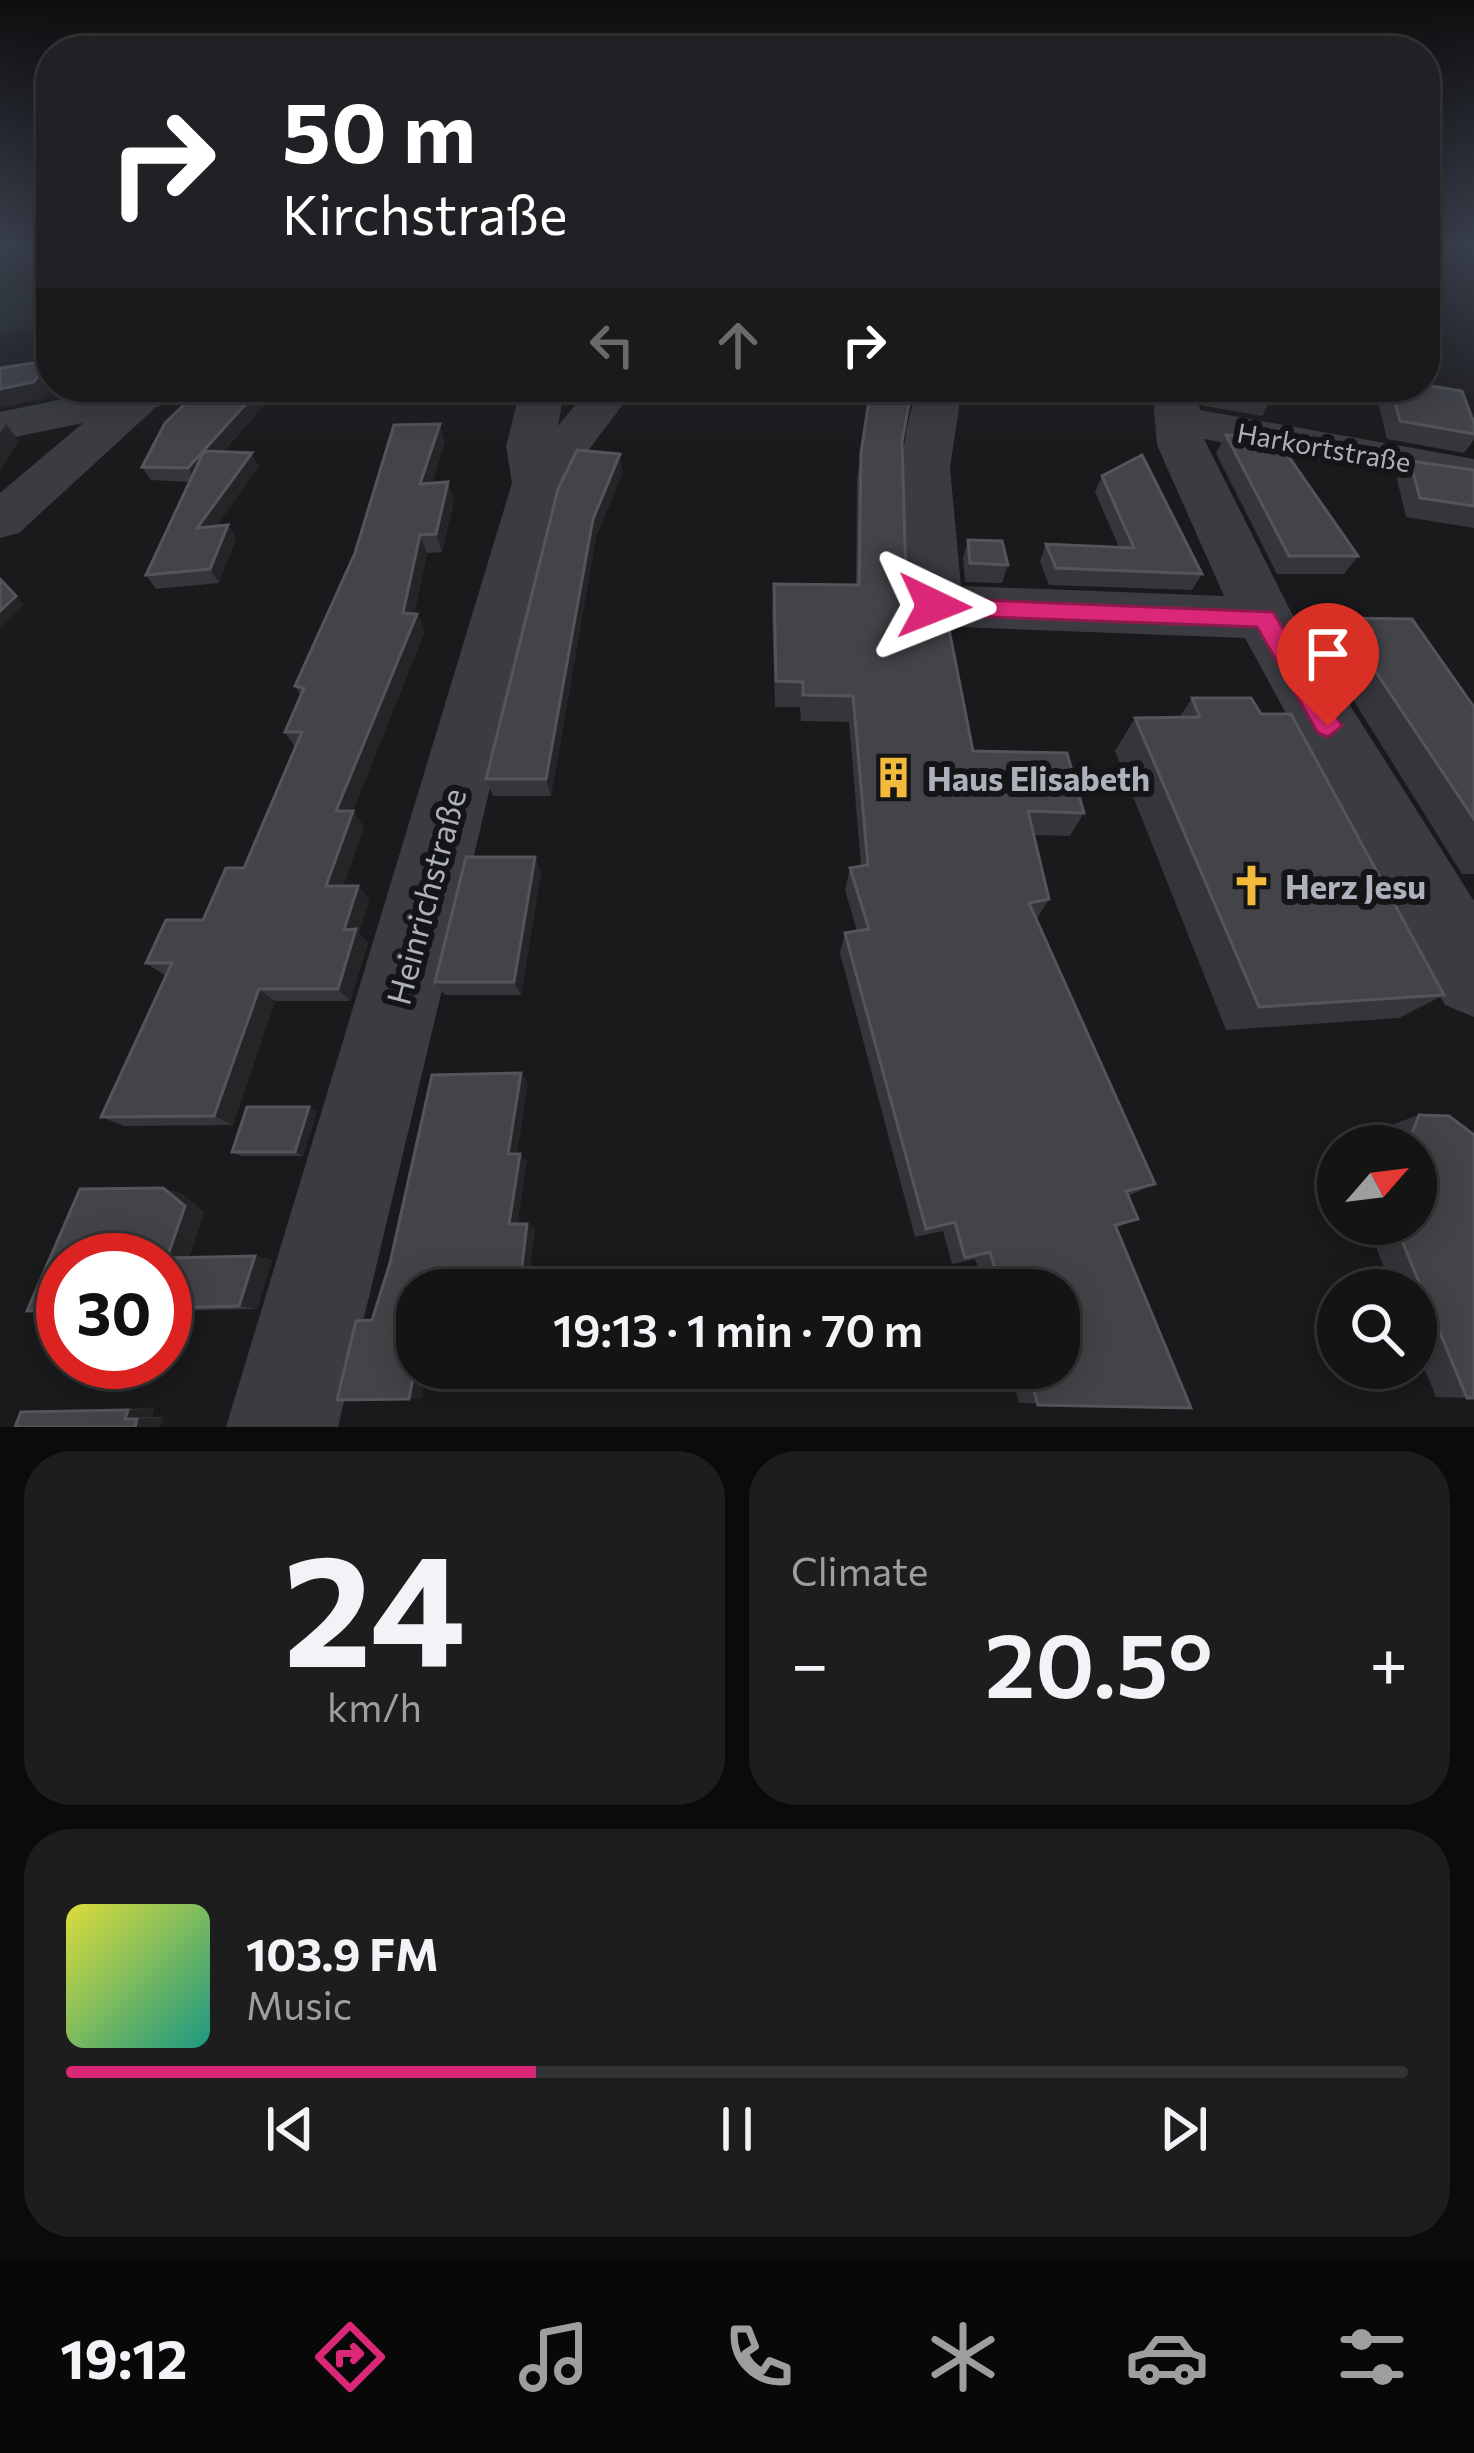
<!DOCTYPE html>
<html lang="en">
<head>
<meta charset="utf-8">
<style>
  body { margin:0; font-family:Commissioner,sans-serif; background:#1d1d1e; color:#f1f3f6; height:100vh; display:flex; flex-direction:column; font-size:45px; white-space:nowrap }
  * { box-sizing:border-box; margin:0 }
  p { font-size:39px; color:#9d9ea0 }
  .icon { flex:none; width:66px; height:66px; fill:none; stroke:currentColor; stroke-width:2; stroke-linecap:round; stroke-linejoin:round }
  .map { position:relative; height:1427px; overflow:hidden }
  .details { display:flex; flex-direction:column; gap:24px; padding:24px; background:#0b0b0c; flex:1 }
  .details>* { flex:none }
  .hud { position:absolute; left:36px; top:36px; width:1404px; height:366px; border-radius:48px; box-shadow:0 6px 30px #0003,0 0 0 3px #333334; background:#202124; color:#fff; overflow:hidden }
  .needle { width:78px; rotate:62deg }
  .buttons { position:absolute; left:1317px; top:1125px; display:grid; gap:24px }
  .buttons a { display:grid; place-items:center; width:120px; height:120px; border-radius:50%; background:#141415; box-shadow:0 6px 30px #0003,0 0 0 3px #333334; font-size:60px }
  .speed { position:absolute; left:36px; top:1233px; display:flex; gap:24px; font-size:60px; font-weight:700; text-align:center }
  .speed>* { display:grid; place-content:center; width:156px; height:156px; border-radius:50%; background:#141415; box-shadow:0 6px 30px #0003,0 0 0 3px #333334; line-height:1 }
  .speed .limit { border:18px solid #d22; background:#fff; color:#111 }
  .pin { position:absolute; display:grid; place-items:center; width:102px; height:102px; color:#fff; margin:-123px -51px; border-radius:50% 50% 50% 0; rotate:-45deg; box-shadow:0 0 12px #0007 }
  .pin .icon { rotate:45deg }
  .me { position:absolute; width:132px; margin:-66px; rotate:92deg; stroke-linejoin:round; filter:drop-shadow(0 0 9px #0008) }
  .turn { display:flex; align-items:center; gap:42px; height:252px; padding:0 48px; font-size:54px }
  .turn .icon { width:156px; height:156px; stroke-width:2.5 }
  .turn b { display:block; font-size:84px; line-height:102px }
  .lanes { display:flex; align-items:center; height:114px; padding:0 48px; background:#0003; justify-content:center; gap:60px; direction:ltr }
  .lanes .off { opacity:.35 }
  .big { font-size:90px; font-weight:600; line-height:1.1 }
  .details .widget { flex:1; display:flex; flex-direction:column; justify-content:center; gap:18px; min-width:0; padding:0 42px; border-radius:48px; background:#1d1d1e }
  .details .dial { align-items:center; gap:0 }
  .dial b { font-size:156px; line-height:1 }
  .song { display:flex; align-items:center; gap:36px }
  .cover { width:144px; height:144px; border-radius:18px; background:linear-gradient(135deg,hsl(60 70% 55%),hsl(170 70% 35%)) }
  .played { height:12px; border-radius:6px; background:linear-gradient(90deg,#db2777 35%,#333334 35%) }
  .keys { display:flex; justify-content:space-around; direction:ltr }
  .heat { display:flex; justify-content:space-between; align-items:center; font-size:66px; direction:ltr }
  .details .tiles { flex:1; display:grid; gap:24px; grid-template-columns:1fr 1fr }
  .widget:last-child { grid-column:span 2 }
  .trip { position:absolute; left:396px; top:1269px; width:684px; height:120px; border-radius:48px; background:#141415; box-shadow:0 6px 30px #0003,0 0 0 3px #333334; font-weight:600; line-height:120px; text-align:center }
  .tabs { display:flex; height:192px; justify-content:space-around; align-items:center; background:#080808; color:#9d9ea0 }
  .tabs .icon { width:84px; height:84px }
  .tabs .current { color:#db2777 }
  .tabs b { font-size:54px; color:#f1f3f6 }
  .map>svg:first-child { display:block }
</style>
</head>
<body>
<div class="map">
<svg width="1474" height="1427" viewBox="0 0 1474 1427">
  <rect width="100%" height="100%" fill="#1a1a1c"/>
  <polygon fill="#1f2721" points="0,248 51,248 51,282 31,329 0,333"/>
  <g fill="none" stroke-linecap="round" stroke-linejoin="round">
    <g fill="#3b3c41" fill-rule="evenodd">
      <polygon points="122,387 186,387 180,396 155,408 19,533 0,538 0,493 83,423 0,440 0,412"/>
      <polygon points="521,387 565,387 558,426 590,387 636,387 562,485 338,1427 226,1427 512,483 506,446"/>
      <path d="M918,387H962L950,468L961,586L1224,596L1157,445L1152,387H1196L1200,410L1474,459V489L1204,439L1291,612L1474,901V1017L1445,1005L1245,638L934,626L913,620L905,606C900,531 893,459 918,387Z"/>
    </g>
  </g>
  <g fill="#36363a">
    <polygon points="203,387 268,387 272,396 223,452 259,466 216,526 228,525 236,538 219,583 156,589 146,575 190,482 151,480 142,467"/>
    <polygon points="452,387 491,387 490,397 455,397"/>
    <polygon points="871,387 912,387 902,443 906,580 918,598 944,604 973,751 1067,753 1084,813 1070,836 1034,835 1049,899 1036,920 1155,1184 1128,1196 1138,1219 1116,1228 1191,1408 1019,1403 1009,1368 1059,1368 1059,1290 985,1290 975,1259 952,1264 943,1231 915,1237 840,953 845,933 857,931 845,890 850,868 861,866 849,722 801,721 800,707 775,707 772,610 774,584 856,585 857,480"/>
    <polygon points="1051,387 1099,387 1096,396"/>
    <polygon points="1199,387 1270,387 1270,401 1262,416 1204,406"/>
    <polygon points="1384,387 1425,387 1474,423 1474,440 1464,453 1387,439 1377,397"/>
    <polygon points="1226,435 1358,556 1344,574 1277,574 1216,453"/>
    <polygon points="445,441 432,483 454,500 442,552 427,553 414,614 417,614 425,631 353,811 364,827 343,886 358,886 369,900 359,933 368,943 350,1001 275,1001 233,1125 124,1126 101,1117 166,976 146,963 203,920 244,868 295,747 285,732 301,696 295,686"/>
    <polygon points="1410,461 1474,470 1474,528 1406,517 1397,479"/>
    <polygon points="623,472 596,537 551,796 493,796 486,779"/>
    <polygon points="1102,476 1202,574 1192,590 1049,585 1040,561 1046,544 1119,547 1095,492"/>
    <polygon points="968,540 1008,565 1002,583 965,582 963,558"/>
    <polygon points="1340,618 1474,707 1474,874 1462,874 1319,645"/>
    <polygon points="1192,698 1444,995 1399,1018 1226,1030 1115,751 1135,718 1179,718"/>
    <polygon points="541,872 521,995 445,995 435,982"/>
    <polygon points="317,1111 303,1156 241,1156 232,1152"/>
    <polygon points="1419,1115 1474,1398 1436,1397 1416,1348 1416,1290 1393,1290 1367,1224 1416,1224 1416,1146 1338,1146 1338,1152 1335,1144 1358,1136 1389,1136 1394,1124"/>
    <polygon points="163,1188 182,1194 204,1212 189,1257 255,1256 272,1260 257,1309 165,1311 165,1260 63,1260 63,1313 27,1311 80,1189"/>
    <polygon points="154,1408 152,1417 164,1417 160,1427 15,1427 21,1412"/>
  </g>
  <g fill="#252528">
    <polygon points="47,361 51,368 52,387 45,398 0,408 0,389"/>
    <polygon points="261,387 268,387 272,396 196,482 188,468"/>
    <polygon points="6,424 19,441 0,471 0,433"/>
    <polygon points="440,424 445,441 426,501 420,484"/>
    <polygon points="252,453 259,466 206,541 197,528"/>
    <polygon points="620,454 623,472 596,537 551,796 546,779 593,519"/>
    <polygon points="448,482 454,500 442,552 436,534"/>
    <polygon points="228,525 236,538 219,583 210,569"/>
    <polygon points="420,535 427,553 410,631 403,613"/>
    <polygon points="16,596 24,605 0,629 0,611"/>
    <polygon points="417,614 425,631 347,827 336,811"/>
    <polygon points="353,811 364,827 338,901 326,886"/>
    <polygon points="535,857 541,872 521,995 514,982"/>
    <polygon points="358,886 369,900 359,933 368,943 350,1001 338,989 344,930"/>
    <polygon points="259,989 275,1001 233,1125 214,1116"/>
    <polygon points="521,1073 528,1083 516,1162 508,1154"/>
    <polygon points="309,1107 317,1111 303,1156 295,1152"/>
    <polygon points="520,1154 527,1161 517,1229 509,1224"/>
    <polygon points="163,1188 182,1194 204,1212 187,1262 167,1258"/>
    <polygon points="527,1224 535,1229 528,1290 519,1290"/>
    <polygon points="255,1256 272,1260 257,1309 239,1306"/>
    <polygon points="417,1356 417,1368 427,1368 422,1398 409,1399"/>
    <polygon points="154,1408 152,1417 125,1419 128,1410"/>
    <polygon points="164,1417 160,1427 135,1427 137,1419"/>
  </g>
  <g fill="#434348" stroke="#53555a" stroke-width="3">
    <polygon points="47,361 34,382 0,389 0,368"/>
    <polygon points="1425,385 1462,391 1474,423 1474,434 1400,421 1391,387 1425,387"/>
    <polygon points="203,387 261,387 188,468 142,467 165,423"/>
    <polygon points="871,387 912,387 902,442 906,580 918,598 944,604 973,751 1067,753 1084,813 1028,811 1049,899 1029,903 1155,1184 1126,1191 1138,1219 1115,1225 1191,1408 1038,1405 1027,1368 1059,1368 1059,1290 1002,1290 990,1252 965,1258 955,1222 926,1229 845,933 869,929 850,868 868,865 853,696 803,695 803,682 776,681 774,584 859,585 861,453"/>
    <polygon points="1211,387 1270,387 1270,401 1212,390"/>
    <polygon points="440,424 420,484 448,482 436,534 420,535 403,613 417,614 336,811 353,811 326,886 358,886 344,930 356,929 338,989 259,989 214,1116 101,1117 172,963 146,963 166,920 203,920 226,868 244,868 302,732 285,732 304,688 295,686 355,553 394,425"/>
    <polygon points="1226,435 1275,437 1358,556 1289,556"/>
    <polygon points="577,450 620,454 593,519 546,779 486,779 558,489"/>
    <polygon points="204,451 252,453 197,528 228,525 210,569 146,575"/>
    <polygon points="1142,455 1202,574 1056,568 1046,544 1134,548 1102,476"/>
    <polygon points="1410,461 1474,470 1474,506 1420,498"/>
    <polygon points="968,540 1002,541 1008,565 970,563"/>
    <polygon points="0,579 16,596 0,611"/>
    <polygon points="1340,618 1412,619 1474,707 1474,819"/>
    <polygon points="1192,698 1251,698 1261,714 1291,714 1444,995 1259,1007 1135,718 1200,717"/>
    <polygon points="466,857 535,857 514,982 435,982"/>
    <polygon points="521,1073 508,1154 520,1154 509,1224 527,1224 519,1290 417,1290 417,1356 409,1399 337,1400 356,1321 372,1320 390,1263 432,1075"/>
    <polygon points="247,1107 309,1107 295,1152 232,1152"/>
    <polygon points="1419,1115 1449,1116 1474,1135 1474,1398 1467,1398 1395,1224 1416,1224 1416,1146 1362,1146 1358,1136 1411,1136"/>
    <polygon points="163,1188 185,1206 167,1258 255,1256 239,1306 165,1308 165,1260 63,1260 63,1310 27,1311 80,1189"/>
    <polygon points="128,1410 125,1419 137,1419 135,1427 15,1427 21,1412"/>
  </g>
  <linearGradient id="sky" x2="0" y2="1"><stop stop-color="#0e0e0f"/><stop offset="0.55" stop-color="#383e4b"/><stop offset="1" stop-color="#383e4b" stop-opacity="0"/></linearGradient>
  <rect width="1474" height="448" fill="url(#sky)"/>
  <polygon fill="#db2777" stroke="#8e194d" stroke-width="3" points="934,598 1273,612 1342,726 1328,737 1318,733 1257,627 934,615 922,606"/>
  <defs>
    <symbol id="building-bare" viewBox="-9 -9 18 18"><path d="M-4-6H4V6H1V3H-1V6H-4ZM-2.5-4.3h1.7v1.8h-1.7ZM.8-4.3h1.7v1.8H.8ZM-2.5-1h1.7V.8h-1.7ZM.8-1h1.7V.8H.8Z" fill="#f3b93a" stroke="#151517" stroke-width="2.5" paint-order="stroke"/></symbol>
    <symbol id="church-bare" viewBox="-9 -9 18 18"><path d="M-1.2-6h2.4v3.5h3.3v2.4h-3.3V6h-2.4V-.1h-3.3v-2.4h3.3Z" fill="#f3b93a" stroke="#151517" stroke-width="2.5" paint-order="stroke"/></symbol>
  </defs>
  <g fill-rule="evenodd">
    <use href="#building-bare" x="864" y="748" width="59" height="59"/>
    <use href="#church-bare" x="1222" y="856" width="59" height="59"/>
  </g>
  <g text-anchor="middle" dominant-baseline="central" stroke-width="12" stroke-linejoin="round" paint-order="stroke">
    <g font-size="27" fill="#acb1bc" stroke="#151517">
      <text transform="translate(1324 447) rotate(10)">Harkortstraße</text>
    </g>
    <g font-size="33" font-weight="bold" fill="#acb1bc" stroke="#151517" text-anchor="start">
      <text x="927" y="777">Haus Elisabeth</text>
      <text x="1285" y="885">Herz Jesu</text>
    </g>
    <g font-size="33" fill="#acb1bc" stroke="#151517">
      <text transform="translate(425 896) rotate(-75)">Heinrichstraße</text>
    </g>
  </g>
</svg>
<div class="buttons">
<a><svg class="needle" viewBox="-14 -14 28 28"><path d="M0-13l5 13h-10z" fill="#e53935"/><path d="M0 13l5-13h-10z" fill="#9d9ea0"/></svg></a>
<a><svg class="icon" aria-label="search" viewBox="0 0 24 24"><circle cx="10" cy="10" r="6"/><path d="M15 15l6 6"/></svg></a>
</div>
<div class="speed"><div class="limit">30</div></div>
<div class="pin" style="left:1328px;top:726px;background:#d93025"><svg class="icon" aria-label="arrive" viewBox="0 0 24 24"><path d="M6 21V4h12l-3 4 3 4H6"/></svg></div>
<svg class="me" style="left:934px;top:606px" viewBox="-20 -20 40 40"><path d="M0-17L14 15 0 8-14 15z" fill="#db2777" stroke="#fff" stroke-width="4"/></svg>
<div class="trip">19:13 · 1 min · 70 m</div>
<div class="hud">
<div class="turn"><svg class="icon" aria-label="right" viewBox="0 0 24 24"><path d="M7 20v-9h11M14 6l5 5-5 5"/></svg><div><b>50 m</b>Kirchstraße</div></div>
<div class="lanes"><svg class="icon off" aria-label="left" viewBox="0 0 24 24"><path d="M17 20v-9H6M10 6l-5 5 5 5"/></svg><svg class="icon off" aria-label="ahead" viewBox="0 0 24 24"><path d="M12 20V5M6 11l6-6 6 6"/></svg><svg class="icon" aria-label="right" viewBox="0 0 24 24"><path d="M7 20v-9h11M14 6l5 5-5 5"/></svg></div>
</div>
</div>
<section class="details">
<div class="tiles">
<div class="widget dial"><b>24</b><p>km/h</p></div>
<div class="widget"><p>Climate</p>
<div class="heat"><a>−</a><b class="big">20.5°</b><a>+</a></div>
</div>
<div class="widget">
<div class="song"><i class="cover"></i><div><b>103.9 FM</b><p>Music</p></div></div>
<div class="played"></div>
<div class="keys"><svg class="icon" aria-label="previous" viewBox="0 0 24 24"><path d="M18 5L8 12l10 7zM5 5v14"/></svg><svg class="icon" aria-label="pause" viewBox="0 0 24 24"><path d="M8 5v14M16 5v14"/></svg><svg class="icon" aria-label="next" viewBox="0 0 24 24"><path d="M6 5l10 7-10 7zM19 5v14"/></svg></div>
</div>
</div>
</section>
<nav class="tabs">
<b>19:12</b>
<svg class="icon current" aria-label="directions" viewBox="0 0 24 24"><path d="M12 3l9 9-9 9-9-9zM9 14v-3h6M13 9l2 2-2 2"/></svg>
<svg class="icon" aria-label="music" viewBox="0 0 24 24"><path d="M9 18V5l10-2v13"/><circle cx="6" cy="18" r="3"/><circle cx="16" cy="16" r="3"/></svg>
<svg class="icon" aria-label="phone" viewBox="0 0 24 24"><path d="M5 4h4l2 5-3 2q2 4 5 5l2-3 5 2v4C11 20 4 13 5 4z"/></svg>
<svg class="icon" aria-label="climate" viewBox="0 0 24 24"><path d="M12 3v18M4 7l16 10M4 17L20 7"/></svg>
<svg class="icon" aria-label="car" viewBox="0 0 24 24"><path d="M5 17H2v-5l4-1 3-4h7l3 4 3 1v5h-3M9 17h6M6 11h13"/><circle cx="7" cy="17" r="2"/><circle cx="17" cy="17" r="2"/></svg>
<svg class="icon" aria-label="filters" viewBox="0 0 24 24"><path d="M4 7h16M4 17h16"/><circle cx="9" cy="7" r="2"/><circle cx="15" cy="17" r="2"/></svg>
</nav>
</body>
</html>
